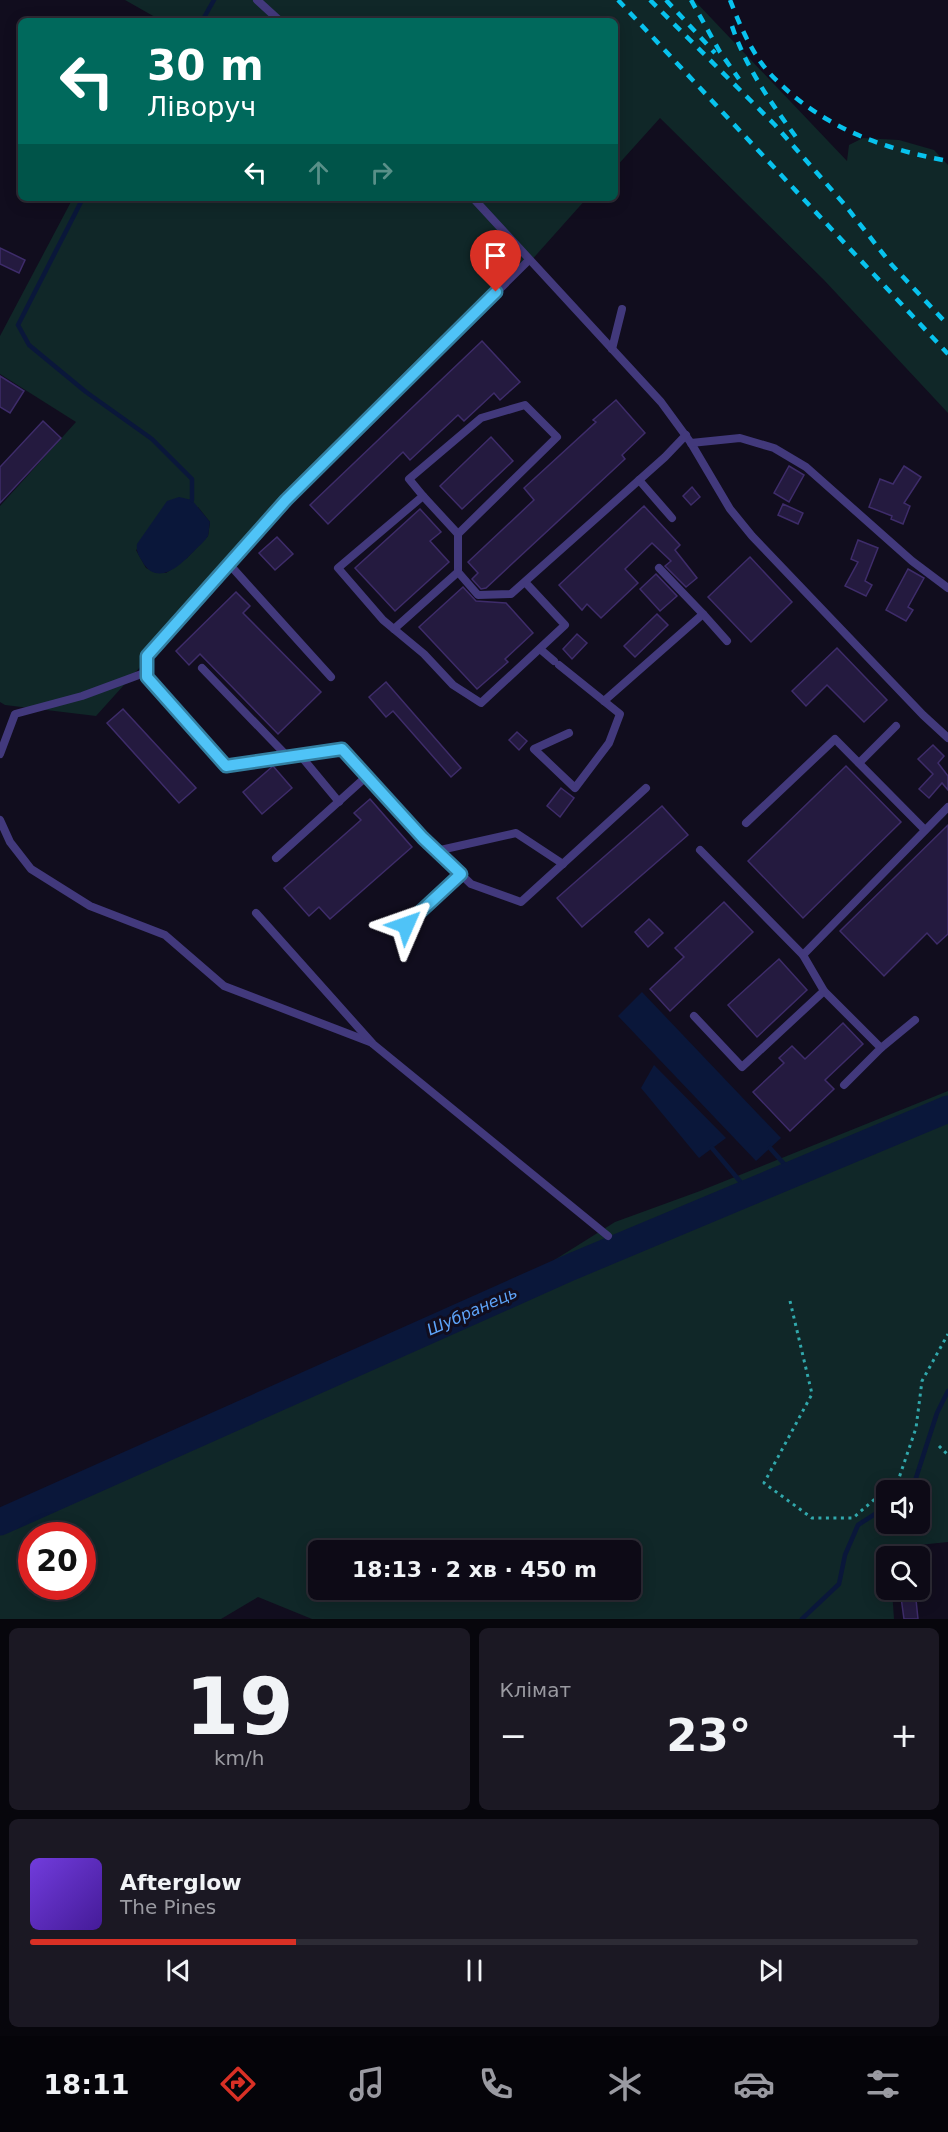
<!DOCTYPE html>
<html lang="uk">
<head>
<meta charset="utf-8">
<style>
  body { margin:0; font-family:"DejaVu Sans",sans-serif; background:#1b1823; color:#f1f3f6; height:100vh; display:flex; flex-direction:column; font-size:22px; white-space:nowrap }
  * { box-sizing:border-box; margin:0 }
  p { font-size:20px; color:#9a9aa1 }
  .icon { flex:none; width:33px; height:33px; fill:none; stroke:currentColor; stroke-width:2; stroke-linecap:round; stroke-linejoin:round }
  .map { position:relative; height:1619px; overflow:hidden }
  .details { display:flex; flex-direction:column; gap:9px; padding:9px; background:#07060c; flex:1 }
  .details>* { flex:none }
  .top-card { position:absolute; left:18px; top:18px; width:600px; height:183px; border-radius:9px; box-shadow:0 3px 15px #0003,0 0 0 2px #2d2b35; background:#00695c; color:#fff; overflow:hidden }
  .controls { position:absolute; left:876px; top:1480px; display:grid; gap:12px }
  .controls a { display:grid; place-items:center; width:54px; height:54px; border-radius:9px; background:#0d0a16; box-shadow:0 3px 15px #0003,0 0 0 2px #2d2b35; font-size:30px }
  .speed { position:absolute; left:18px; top:1522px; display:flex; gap:12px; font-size:30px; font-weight:700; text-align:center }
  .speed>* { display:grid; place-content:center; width:78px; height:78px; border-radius:50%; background:#0d0a16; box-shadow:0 3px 15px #0003,0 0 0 2px #2d2b35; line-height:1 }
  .speed .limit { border:9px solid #d22; background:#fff; color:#111 }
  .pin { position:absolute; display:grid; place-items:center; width:51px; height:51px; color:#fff; margin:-62px -26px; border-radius:50% 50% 50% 0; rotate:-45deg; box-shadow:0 0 6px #0007 }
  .pin .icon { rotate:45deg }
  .me { position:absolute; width:66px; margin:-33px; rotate:47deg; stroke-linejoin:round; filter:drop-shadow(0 0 4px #0008) }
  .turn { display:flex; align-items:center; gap:21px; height:126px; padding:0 30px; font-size:27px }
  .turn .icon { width:78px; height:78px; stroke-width:2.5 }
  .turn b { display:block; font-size:42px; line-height:51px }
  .lanes { display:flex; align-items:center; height:57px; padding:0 30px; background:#0003; justify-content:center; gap:30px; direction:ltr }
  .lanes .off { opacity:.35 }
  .big { font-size:45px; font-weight:600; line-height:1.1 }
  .details .widget { flex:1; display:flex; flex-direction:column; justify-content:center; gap:9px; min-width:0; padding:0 21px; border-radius:9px; background:#1b1823 }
  .details .dial { align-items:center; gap:0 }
  .dial b { font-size:78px; line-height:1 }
  .song { display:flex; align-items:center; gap:18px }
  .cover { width:72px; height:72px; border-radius:9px; background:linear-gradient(135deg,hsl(260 70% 55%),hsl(260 70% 35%)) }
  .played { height:6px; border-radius:3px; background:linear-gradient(90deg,#d93025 30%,#2d2b35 30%) }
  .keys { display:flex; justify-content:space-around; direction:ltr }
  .heat { display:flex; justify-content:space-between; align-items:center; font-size:33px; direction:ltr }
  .details .tiles { flex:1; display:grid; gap:9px; grid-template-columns:1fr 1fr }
  .widget:last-child { grid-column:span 2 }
  .trip { position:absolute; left:308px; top:1540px; width:333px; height:60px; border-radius:9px; background:#0d0a16; box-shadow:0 3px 15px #0003,0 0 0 2px #2d2b35; font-weight:600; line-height:60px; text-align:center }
  .dock { display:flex; height:96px; justify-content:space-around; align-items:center; background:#050409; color:#9a9aa1 }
  .dock .icon { width:42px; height:42px }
  .dock .on { color:#d93025 }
  .dock b { font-size:27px; color:#f1f3f6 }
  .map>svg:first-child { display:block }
</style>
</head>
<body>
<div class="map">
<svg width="948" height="1619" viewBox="0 0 948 1619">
  <rect width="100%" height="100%" fill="#110d1e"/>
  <g fill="#102728" fill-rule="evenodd">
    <polygon points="125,0 694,0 847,161 849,145 863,138 899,140 934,150 948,165 948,413 824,280 660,118 615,168 615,21 162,21"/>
    <path d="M73,198H587L529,263L288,503L96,716L5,705L0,702V506L76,422L0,374V336ZM198,507L210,522L208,536L187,558L166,573H157L146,568L136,550Z"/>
    <path d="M948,1091V1542L890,1548V1557H886V1590H892L894,1619H312L258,1597L221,1619H0V1517L457,1321L615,1222L700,1191ZM886,1491H920V1524H886ZM32,1536H82V1587H32ZM318,1551H630V1590H318Z"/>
  </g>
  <g fill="#0a173a">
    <path d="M179,497L192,500L210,522C209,526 209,532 208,536C205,541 199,546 195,550C181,565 157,588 142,561C138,555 136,551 137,544L167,501Z"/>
    <polygon points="642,992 781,1138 756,1161 618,1016"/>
    <polygon points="654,1065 726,1138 699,1158 641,1088"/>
  </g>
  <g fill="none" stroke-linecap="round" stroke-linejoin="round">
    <g stroke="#0a173a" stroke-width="4.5">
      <polyline points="202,21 214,0"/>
      <polyline points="83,198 18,325 29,345 86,392 152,439 192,479 192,500"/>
      <polyline points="712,1148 749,1192"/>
      <polyline points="770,1148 793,1174"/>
      <polyline points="908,1491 914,1484 937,1413 948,1391"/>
      <polyline points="802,1619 839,1584 845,1555 858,1525 886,1507"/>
    </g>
    <polyline stroke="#0a173a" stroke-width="27" points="0,1522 571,1267 948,1109"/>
  </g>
  <g fill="#241a3f" stroke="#3e2c6a" stroke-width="1.5">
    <polygon points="0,248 25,260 19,273 0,264"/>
    <polygon points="482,341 520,382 500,400 494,393 464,421 458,415 410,460 403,452 328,524 310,505"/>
    <polygon points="0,376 24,391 10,413 0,407"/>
    <polygon points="616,400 645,433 622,455 625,459 486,588 481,589 472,579 478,573 468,562 534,500 524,488 596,422 593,420"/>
    <polygon points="43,421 61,438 0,503 0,467"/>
    <polygon points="491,437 513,461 462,509 440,486"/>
    <polygon points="789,466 804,475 789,502 774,493"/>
    <polygon points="904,466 921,477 904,503 910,506 903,524 891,519 892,516 869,507 880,479 893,484"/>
    <polygon points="692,487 700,497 691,505 683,496"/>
    <polygon points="783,504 803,513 798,524 778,515"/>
    <polygon points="644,506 680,545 675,550 697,578 686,587 665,566 671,561 652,543 625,569 638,583 601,618 587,604 582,610 559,585"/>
    <polygon points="420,509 441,532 430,541 449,562 395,611 355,568"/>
    <polygon points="277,537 293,554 275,570 259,553"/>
    <polygon points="858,540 878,548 865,581 872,585 866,596 845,586 858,562 851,559"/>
    <polygon points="750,557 792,602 751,642 708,597"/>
    <polygon points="908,569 924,578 908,607 913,610 906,621 886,610"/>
    <polygon points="656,574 677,596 660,611 640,589"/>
    <polygon points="463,587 476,601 506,603 533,633 505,659 508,662 477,689 419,627"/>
    <polygon points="236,592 250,606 243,613 321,692 278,734 200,654 189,665 176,651"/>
    <polygon points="657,614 668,625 635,657 624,646"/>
    <polygon points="577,634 587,643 572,659 563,649"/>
    <polygon points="837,648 887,700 864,722 827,685 806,706 792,691"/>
    <polygon points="386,682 461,768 451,777 393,711 386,717 369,697"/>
    <polygon points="123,709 196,788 179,803 107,723"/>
    <polygon points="517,732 527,741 519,750 509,740"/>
    <polygon points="933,745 944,756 938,763 948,776 948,790 942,783 929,798 919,789 933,774 918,759"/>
    <polygon points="273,766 292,788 262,814 243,792"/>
    <polygon points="846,766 901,822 803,918 748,861"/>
    <polygon points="561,788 574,798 560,817 547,806"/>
    <polygon points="370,799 412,847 330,919 319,907 309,916 284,888 361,820 354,813"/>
    <polygon points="662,806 688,835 582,927 557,898"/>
    <polygon points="948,825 948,934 937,944 927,933 884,976 840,931"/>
    <polygon points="724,902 753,932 670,1011 650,989 684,957 675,948"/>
    <polygon points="649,919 663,933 648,947 635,932"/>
    <polygon points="779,959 807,990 757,1037 728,1005"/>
    <polygon points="843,1023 863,1044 825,1080 834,1089 790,1131 753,1092 784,1063 779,1058 792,1046 805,1059"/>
    <polygon points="900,1590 915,1590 918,1619 904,1619"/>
  </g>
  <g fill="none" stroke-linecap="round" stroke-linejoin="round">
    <g stroke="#31a8ac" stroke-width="3" stroke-dasharray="3 4.5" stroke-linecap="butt">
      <polyline points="790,1301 812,1394 764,1483 812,1518 853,1518 899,1478 916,1428 922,1381 948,1334"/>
      <polyline points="939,1446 948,1455"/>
    </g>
    <g stroke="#42397c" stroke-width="8">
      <polyline points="257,0 280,21"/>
      <polyline points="473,198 661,402 691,443 730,509 752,536 923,715 948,738"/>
      <polyline points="529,260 286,500 147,655 147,677 227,766 342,749 423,838 471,884 521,902 646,788"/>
      <polyline points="612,349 622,309"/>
      <polyline points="691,443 740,438 774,448 806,467 912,561 948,588"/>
      <polyline points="639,480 672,518"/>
      <polyline points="423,496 458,534"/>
      <polyline points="229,564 331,677"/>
      <polyline points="525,582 565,625 481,703 453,685 424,654 383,620 338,568 423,496 409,479 481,418 525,405 557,437 458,534 458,572 478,595 511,594 665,457 686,435"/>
      <polyline points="703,614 727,641"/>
      <polyline points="394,629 458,572"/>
      <polyline points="540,649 554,661"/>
      <polyline points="559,665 620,714 609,743 575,788 534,749 569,733"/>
      <polyline points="202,668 288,757"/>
      <polyline points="604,701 703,614 659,568"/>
      <polyline points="0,754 15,714 82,696 147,672"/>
      <polyline points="300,755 339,802"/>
      <polyline points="859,763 896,726"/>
      <polyline points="0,820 10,842 31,869 90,906 165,935 224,986 370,1042"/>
      <polyline points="746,823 835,739 925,830"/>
      <polyline points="700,850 803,955"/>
      <polyline points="436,851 516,833 563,864"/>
      <polyline points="276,858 367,776"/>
      <polyline points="256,913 373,1044 608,1236"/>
      <polyline points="406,925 461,874"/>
      <polyline points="694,1016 742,1067 824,991"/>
      <polyline points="881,1048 915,1020"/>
      <polyline points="844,1085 881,1048 824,991 803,955 948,807"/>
    </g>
    <g stroke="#08c2ed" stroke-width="4.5" stroke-dasharray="9 8" stroke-linecap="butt">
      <polyline points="618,0 948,354"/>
      <polyline points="650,0 775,125 845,205 891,264 948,325"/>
      <polyline points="666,0 715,53"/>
      <polyline points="691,0 720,52 739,79"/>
      <path d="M730,0C738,20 746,40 758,58C766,71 778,82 789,92C835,132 889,150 948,161"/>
      <path d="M732,26C745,66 771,103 796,137"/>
    </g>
  </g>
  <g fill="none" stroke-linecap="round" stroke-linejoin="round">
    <defs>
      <polyline id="route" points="406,925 461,874 423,838 342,749 226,766 147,677 147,656 286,500 496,292"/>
    </defs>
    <use href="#route" stroke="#337fa1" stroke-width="15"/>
    <use href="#route" stroke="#4fc3f7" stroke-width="10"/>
  </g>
  <g text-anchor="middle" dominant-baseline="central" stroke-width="6" stroke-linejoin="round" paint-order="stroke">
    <g font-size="16" font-style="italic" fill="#5ea4f9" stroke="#110d1e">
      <text transform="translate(472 1311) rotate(-24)">Шубранець</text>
    </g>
  </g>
</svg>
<div class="controls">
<a><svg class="icon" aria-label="sound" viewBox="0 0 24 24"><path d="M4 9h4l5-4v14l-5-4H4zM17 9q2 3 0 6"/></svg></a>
<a><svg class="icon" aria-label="search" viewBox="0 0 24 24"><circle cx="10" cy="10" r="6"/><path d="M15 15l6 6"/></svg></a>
</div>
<div class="speed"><div class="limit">20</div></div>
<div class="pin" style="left:496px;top:292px;background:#d93025"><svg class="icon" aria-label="arrive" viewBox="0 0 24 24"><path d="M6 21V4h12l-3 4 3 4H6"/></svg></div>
<svg class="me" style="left:406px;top:925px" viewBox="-20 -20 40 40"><path d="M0-17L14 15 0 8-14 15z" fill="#4fc3f7" stroke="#fff" stroke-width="4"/></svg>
<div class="trip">18:13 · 2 хв · 450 m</div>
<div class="top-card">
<div class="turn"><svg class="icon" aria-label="left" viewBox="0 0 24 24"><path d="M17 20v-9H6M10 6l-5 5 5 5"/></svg><div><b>30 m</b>Ліворуч</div></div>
<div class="lanes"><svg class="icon" aria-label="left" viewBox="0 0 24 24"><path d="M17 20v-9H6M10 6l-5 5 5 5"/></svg><svg class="icon off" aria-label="ahead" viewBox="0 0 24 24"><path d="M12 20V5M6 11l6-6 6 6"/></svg><svg class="icon off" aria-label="right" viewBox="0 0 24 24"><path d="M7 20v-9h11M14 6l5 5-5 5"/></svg></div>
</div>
</div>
<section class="details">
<div class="tiles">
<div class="widget dial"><b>19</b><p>km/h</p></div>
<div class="widget"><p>Клімат</p>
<div class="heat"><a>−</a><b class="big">23°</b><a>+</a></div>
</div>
<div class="widget">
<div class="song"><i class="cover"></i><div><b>Afterglow</b><p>The Pines</p></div></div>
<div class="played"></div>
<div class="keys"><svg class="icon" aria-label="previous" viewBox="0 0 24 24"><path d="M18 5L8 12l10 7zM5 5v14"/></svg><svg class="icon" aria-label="pause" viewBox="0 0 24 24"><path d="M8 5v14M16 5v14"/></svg><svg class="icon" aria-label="next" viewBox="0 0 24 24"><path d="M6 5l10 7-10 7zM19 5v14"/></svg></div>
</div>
</div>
</section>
<nav class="dock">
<b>18:11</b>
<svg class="icon on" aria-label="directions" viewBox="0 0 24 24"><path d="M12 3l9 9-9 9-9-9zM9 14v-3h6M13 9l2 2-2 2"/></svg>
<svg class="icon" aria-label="music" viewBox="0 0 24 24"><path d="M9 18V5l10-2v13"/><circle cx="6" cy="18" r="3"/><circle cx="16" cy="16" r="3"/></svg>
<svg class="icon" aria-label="phone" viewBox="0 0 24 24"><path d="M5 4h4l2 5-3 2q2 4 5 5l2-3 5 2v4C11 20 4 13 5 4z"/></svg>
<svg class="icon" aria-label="climate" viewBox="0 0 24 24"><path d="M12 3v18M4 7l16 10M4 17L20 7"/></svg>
<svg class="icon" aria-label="car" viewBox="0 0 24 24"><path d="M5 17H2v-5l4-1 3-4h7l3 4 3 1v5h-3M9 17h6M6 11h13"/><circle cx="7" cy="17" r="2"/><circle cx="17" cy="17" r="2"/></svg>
<svg class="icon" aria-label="filters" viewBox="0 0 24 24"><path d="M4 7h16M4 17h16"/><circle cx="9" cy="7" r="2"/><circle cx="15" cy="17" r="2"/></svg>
</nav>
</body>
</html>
